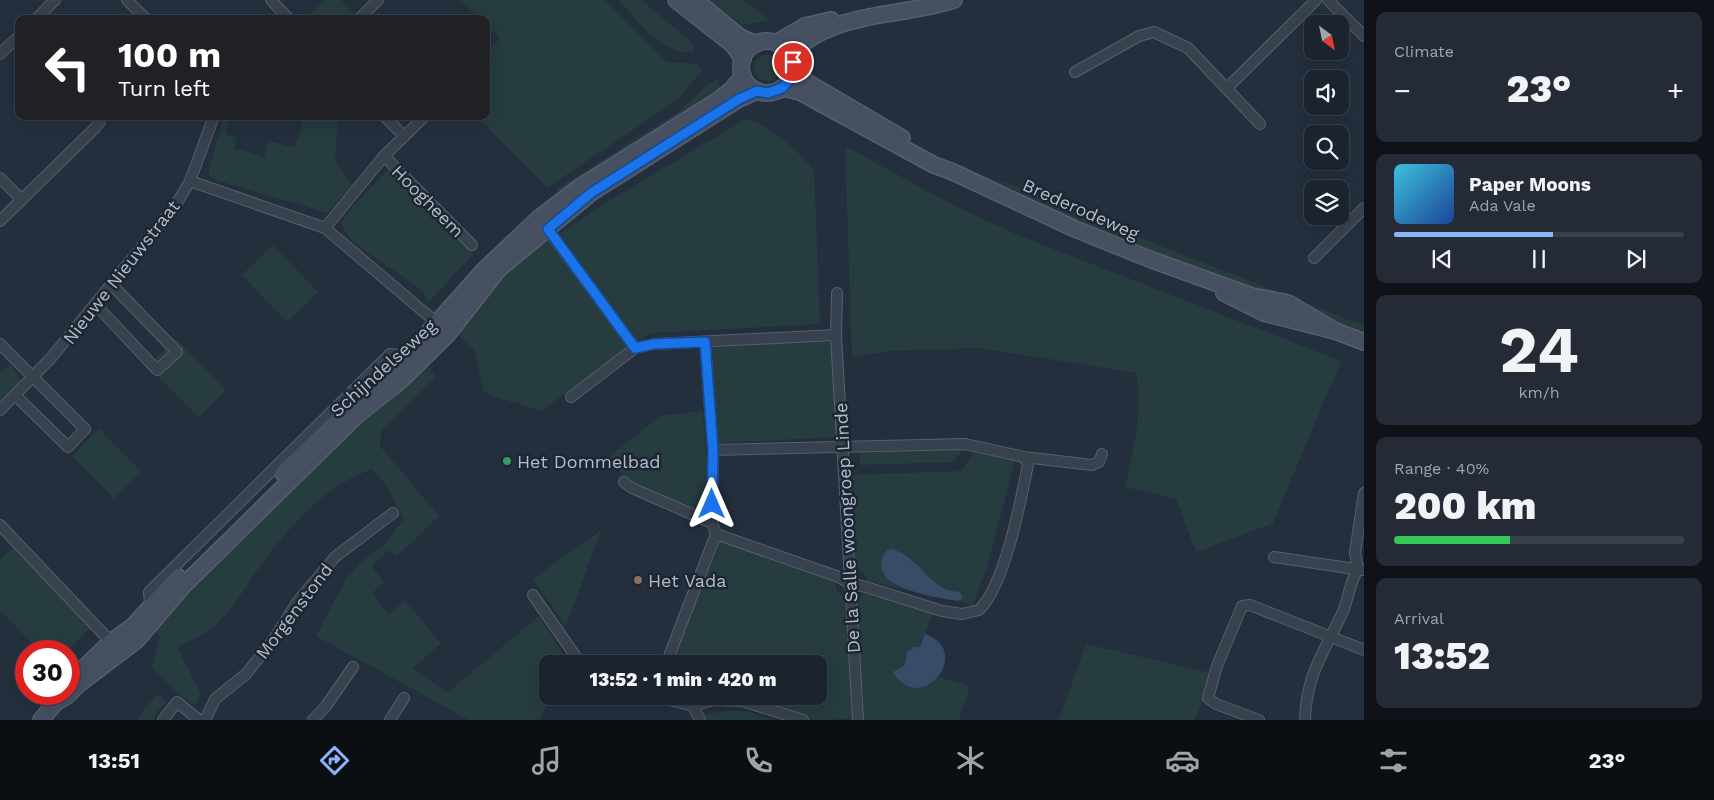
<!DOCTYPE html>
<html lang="en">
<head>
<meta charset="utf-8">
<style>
  body { margin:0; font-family:"Work Sans",sans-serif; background:#242b36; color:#f1f3f6; height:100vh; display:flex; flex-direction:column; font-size:19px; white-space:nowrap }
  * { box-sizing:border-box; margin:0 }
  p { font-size:16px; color:#a0a4aa }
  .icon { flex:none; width:28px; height:28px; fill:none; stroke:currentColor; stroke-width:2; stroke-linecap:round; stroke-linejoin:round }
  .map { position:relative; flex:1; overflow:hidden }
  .sheet { display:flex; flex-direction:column; gap:12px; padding:12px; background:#0f1319; width:350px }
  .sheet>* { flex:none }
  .top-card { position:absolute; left:15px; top:15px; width:475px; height:105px; border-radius:10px; box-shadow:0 5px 20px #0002,0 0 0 1px #39404a; background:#202124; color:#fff; overflow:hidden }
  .needle { width:32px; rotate:147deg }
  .fabs { position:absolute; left:1304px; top:15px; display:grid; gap:10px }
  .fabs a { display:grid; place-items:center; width:45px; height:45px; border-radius:10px; background:#1b232e; box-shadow:0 5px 20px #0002,0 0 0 1px #39404a; font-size:25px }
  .speed { position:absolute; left:15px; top:640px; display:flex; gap:10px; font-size:25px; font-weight:700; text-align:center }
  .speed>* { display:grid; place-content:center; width:65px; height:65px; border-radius:50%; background:#1b232e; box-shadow:0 5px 20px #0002,0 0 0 1px #39404a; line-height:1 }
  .speed .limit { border:8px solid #d22; background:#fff; color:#111 }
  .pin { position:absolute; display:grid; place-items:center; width:42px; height:42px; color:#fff; margin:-21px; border:2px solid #fff; border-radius:50%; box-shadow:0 1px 5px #0007 }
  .me { position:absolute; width:55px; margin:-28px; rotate:0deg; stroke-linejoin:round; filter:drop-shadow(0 0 4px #0008) }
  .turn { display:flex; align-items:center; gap:18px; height:105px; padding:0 20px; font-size:22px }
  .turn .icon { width:65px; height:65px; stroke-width:2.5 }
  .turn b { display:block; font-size:35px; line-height:42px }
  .big { font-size:38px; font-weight:800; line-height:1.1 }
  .sheet .tile { flex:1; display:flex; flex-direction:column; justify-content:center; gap:8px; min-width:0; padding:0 18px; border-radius:10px; background:#242b36 }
  .sheet .dial { align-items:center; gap:0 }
  .dial b { font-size:65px; line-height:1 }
  .song { display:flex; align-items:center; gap:15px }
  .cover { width:60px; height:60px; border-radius:8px; background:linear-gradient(135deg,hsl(190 70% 55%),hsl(220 70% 35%)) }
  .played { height:5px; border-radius:2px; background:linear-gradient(90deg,#8ab4f8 55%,#39404a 55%) }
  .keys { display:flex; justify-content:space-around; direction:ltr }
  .heat { display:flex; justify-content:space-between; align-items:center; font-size:28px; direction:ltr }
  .charge { height:8px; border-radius:4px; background:linear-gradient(90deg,#34c759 40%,#39404a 0) }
  .trip { position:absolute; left:539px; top:655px; width:288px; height:50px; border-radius:10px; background:#1b232e; box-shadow:0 5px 20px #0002,0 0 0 1px #39404a; font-weight:800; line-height:50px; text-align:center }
  .tab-bar { display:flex; height:80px; justify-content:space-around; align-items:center; background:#0b0e12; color:#a0a4aa }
  .tab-bar .icon { width:35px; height:35px }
  .tab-bar .selected { color:#8ab4f8 }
  .tab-bar b { font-size:22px; color:#f1f3f6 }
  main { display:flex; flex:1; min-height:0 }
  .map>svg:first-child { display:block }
</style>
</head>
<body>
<main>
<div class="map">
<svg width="1364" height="720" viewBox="0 0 1364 720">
  <rect width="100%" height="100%" fill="#242f3e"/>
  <g fill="#263c3f">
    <polygon points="324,0 341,0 356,16 353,19 305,19"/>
    <polygon points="460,0 605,0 667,62 698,64 703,70 677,100 547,188 476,116 486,116 486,70 493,63 486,56 486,52 500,38 486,25 486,19 480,19"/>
    <path d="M618,0H641L692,42L694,52C662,56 638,20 618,0Z"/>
    <polygon points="708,0 744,0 769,20 742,25"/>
    <circle cx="767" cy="68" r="13"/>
    <polygon points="717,80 721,88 667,126 559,196 557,189 681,110 710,83"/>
    <polygon points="224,116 230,116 225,134 237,138 234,148 264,157 269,141 295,148 304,116 318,120 319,116 338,116 335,160 352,185 328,213 216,180 209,176 209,170"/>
    <path d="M746,119C773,126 797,150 814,170L820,324L650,333L541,411C522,403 502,401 484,392L474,350L459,336L460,324L504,272L531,252L614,198Z"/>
    <path d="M845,146L955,206L1020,236L1341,361L1273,523L1199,551L1195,549L1176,499L1125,487C1133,454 1144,406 1136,373L980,348L887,351L852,358Z"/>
    <path d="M390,168L473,254L428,303C426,299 424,293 420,290C401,270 348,249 341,222L354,205Z"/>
    <polygon points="995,180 1013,185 1087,217 1276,291 1272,299 1086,225"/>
    <polygon points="273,245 318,292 287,322 242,275"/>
    <polygon points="1288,296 1364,326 1364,336 1325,320"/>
    <polygon points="176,339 226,390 199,417 148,366"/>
    <polygon points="831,342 833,347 839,437 715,443 710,346"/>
    <path d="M424,362L436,377L381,431L380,446L439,516L397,556L389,550L372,566L384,583L372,593L389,614L405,601L441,643L413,668L447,693L539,616L569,663L548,664V696H551L539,720H469L316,636L346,579L361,562L386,543L404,518L385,484L372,469C322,487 284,532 254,575C242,592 232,610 217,624C207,634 189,640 177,647L201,694L194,705L181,696L152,668L160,637L153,628L242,530Z"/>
    <polygon points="10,364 20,379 19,383 0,401 0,373"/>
    <polygon points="703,411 708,498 705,517 630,479 605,460 660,416"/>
    <polygon points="99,429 141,471 114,499 72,456"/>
    <polygon points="950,449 962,451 953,462 860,465 860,451"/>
    <path d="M975,451L1015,460L988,564L973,606L958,601L963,598L960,593C930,592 921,557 892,549L893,583L910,591L868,581L862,571L854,568L852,475L961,471Z"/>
    <polygon points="601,530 566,626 533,579"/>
    <polygon points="722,538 836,579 836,589 844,598 853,719 801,720 763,705 704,703 673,696 818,696 818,664 671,664"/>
    <polygon points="14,547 91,627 68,651 39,651 2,612 0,613 0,560"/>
    <polygon points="866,592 935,608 920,647 909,650 906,655 909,686 921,687 939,677 970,686 959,720 868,720 863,718 855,600"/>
    <polygon points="1086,644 1212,673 1195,720 1059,720"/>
    <polygon points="157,694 167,702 156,713 154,720 136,720"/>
    <polygon points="730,710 751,712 772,720 706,720 703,714"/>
  </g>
  <g fill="#394c67">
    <path d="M892,549C921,557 930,592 960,592L963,598L958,601C936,597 860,588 887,550Z"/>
    <path d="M925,634C975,651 920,718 893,672L905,665L907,652L914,647H920Z"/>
  </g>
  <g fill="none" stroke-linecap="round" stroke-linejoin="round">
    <defs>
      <g id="street">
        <polyline points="127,0 146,19"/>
        <polyline points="271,0 289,19"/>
        <polyline points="1328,0 1364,36"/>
        <polyline points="36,19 55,0"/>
        <polyline points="359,19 378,0"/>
        <polyline points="0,54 19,36"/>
        <polyline points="1075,72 1139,36 1154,32 1188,48 1260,124"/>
        <polyline points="1228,87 1316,0"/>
        <polyline points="384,116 404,136"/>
        <polyline points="384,156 472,245"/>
        <polyline points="0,178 22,200"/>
        <polyline points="190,181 325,228 438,324"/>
        <polyline points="0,221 95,128 100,122 100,116"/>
        <polyline points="544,224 635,348"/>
        <polyline points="325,228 384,156 425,116"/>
        <polyline points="1314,258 1364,208"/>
        <polyline points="837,293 836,335 858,720"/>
        <polyline points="96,305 157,370 177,352 112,285"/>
        <polyline points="0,344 85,429 68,447 15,395"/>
        <polyline points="571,397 635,348 654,344 836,335"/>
        <polyline points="0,410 51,358 175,206 190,181 214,116"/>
        <polyline points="713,450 965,444 1024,457 1092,465 1099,462 1102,454"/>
        <polyline points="624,482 632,488 712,523"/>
        <polyline points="0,525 111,642"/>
        <path d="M716,534L839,577L850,584L866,587L942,611L962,614L979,610C1005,585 1021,500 1028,464L1024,457"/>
        <polyline points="1274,557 1362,570"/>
        <polyline points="533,595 581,664"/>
        <polyline points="150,605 149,592 390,354 406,356"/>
        <polyline points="666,664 716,534 712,523 713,450 705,342"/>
        <polyline points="654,696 693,706 713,700 742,701 803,720"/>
        <polyline points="693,706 700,720"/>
        <polyline points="163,720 177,702 199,720"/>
        <polyline points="205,720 215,699 246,674 274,639 298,601 335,557 393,513"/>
        <polyline points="313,720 326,706 353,667"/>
        <polyline points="390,720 404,698"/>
        <polyline points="1259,720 1216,704 1208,698 1217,666 1242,606 1250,605 1364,650"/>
        <path d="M1305,720C1306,673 1326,650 1344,609C1349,595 1350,582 1358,569L1355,553L1364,493"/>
      </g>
      <g id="secondary">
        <polyline points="676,0 733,45 743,59"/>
        <polyline points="695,0 740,37 756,44"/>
        <circle cx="767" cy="67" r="26"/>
        <polyline points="776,43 805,26 831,20"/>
        <path d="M790,55C832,10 899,18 954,0"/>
        <polyline points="793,69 805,81 902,138"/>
        <polyline points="782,88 800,92 934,165 953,172 1075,229 1152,260 1252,296 1288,303 1335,331"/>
        <polyline points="1224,293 1264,313 1335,331 1364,342"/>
        <polyline points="283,473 419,343 484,270 539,218 580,187 720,99 731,90 743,76"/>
        <polyline points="69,682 111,642 133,626 178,577"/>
        <polyline points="56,702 67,696 79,684 137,640 184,585 357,415 399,382 448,334 498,270 511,259 591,193 739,99 757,91"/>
        <polyline points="41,720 56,702 59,694"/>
      </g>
    </defs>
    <use href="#street" stroke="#565f6c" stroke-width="12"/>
    <use href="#secondary" stroke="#565f6c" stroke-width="18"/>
    <use href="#street" stroke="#38414e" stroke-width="10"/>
    <use href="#secondary" stroke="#465061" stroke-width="15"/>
  </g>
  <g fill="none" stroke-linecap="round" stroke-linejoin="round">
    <defs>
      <polyline id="route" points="712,504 713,450 705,342 654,344 635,348 548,229 591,193 739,99 757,91 768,93 782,88 792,77 793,62"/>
    </defs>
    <use href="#route" stroke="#114b97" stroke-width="12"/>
    <use href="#route" stroke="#1a73e8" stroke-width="9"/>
  </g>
  <circle fill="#2e9e5b" stroke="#1d2633" stroke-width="2" cx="507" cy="461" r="5"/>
  <circle fill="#8d6e63" stroke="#1d2633" stroke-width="2" cx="638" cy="580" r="5"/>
  <g text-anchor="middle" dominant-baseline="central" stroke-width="5" stroke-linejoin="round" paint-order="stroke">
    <g font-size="18" fill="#b4bcc9" stroke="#1d2633">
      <text transform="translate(428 201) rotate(45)">Hoogheem</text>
      <text transform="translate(1081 209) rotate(24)">Brederodeweg</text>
      <text transform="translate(121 272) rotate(-52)">Nieuwe Nieuwstraat</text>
      <text transform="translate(383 368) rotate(-42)">Schijndelseweg</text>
      <text transform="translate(847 528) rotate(-93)">De la Salle woongroep Linde</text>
      <text transform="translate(294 611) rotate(-53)">Morgenstond</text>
    </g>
    <g font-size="18" fill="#b4bcc9" stroke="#1d2633" text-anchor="start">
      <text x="517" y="461">Het Dommelbad</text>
      <text x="648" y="580">Het Vada</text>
    </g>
  </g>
</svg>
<div class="fabs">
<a><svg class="needle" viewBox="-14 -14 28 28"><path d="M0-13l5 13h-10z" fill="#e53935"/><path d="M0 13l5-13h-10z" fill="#a0a4aa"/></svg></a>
<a><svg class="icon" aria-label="sound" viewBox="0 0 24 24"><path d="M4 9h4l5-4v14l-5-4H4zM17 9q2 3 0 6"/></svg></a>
<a><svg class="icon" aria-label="search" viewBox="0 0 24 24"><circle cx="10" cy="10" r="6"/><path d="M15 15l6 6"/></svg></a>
<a><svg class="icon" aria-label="layers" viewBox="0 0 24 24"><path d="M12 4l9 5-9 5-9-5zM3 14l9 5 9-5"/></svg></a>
</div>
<div class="speed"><div class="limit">30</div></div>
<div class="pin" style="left:793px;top:62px;background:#d93025"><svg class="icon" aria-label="arrive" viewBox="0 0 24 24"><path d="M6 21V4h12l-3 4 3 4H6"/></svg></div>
<svg class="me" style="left:712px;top:504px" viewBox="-20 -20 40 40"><path d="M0-17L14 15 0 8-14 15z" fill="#1a73e8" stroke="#fff" stroke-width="4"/></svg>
<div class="trip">13:52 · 1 min · 420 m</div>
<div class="top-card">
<div class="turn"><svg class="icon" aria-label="left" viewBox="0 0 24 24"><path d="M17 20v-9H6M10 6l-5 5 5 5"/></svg><div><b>100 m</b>Turn left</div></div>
</div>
</div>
<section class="sheet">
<div class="tile"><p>Climate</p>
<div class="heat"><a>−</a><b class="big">23°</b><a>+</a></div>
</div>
<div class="tile">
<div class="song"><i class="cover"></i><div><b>Paper Moons</b><p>Ada Vale</p></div></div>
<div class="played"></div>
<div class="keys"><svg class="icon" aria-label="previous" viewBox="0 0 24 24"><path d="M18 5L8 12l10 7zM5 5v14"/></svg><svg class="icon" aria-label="pause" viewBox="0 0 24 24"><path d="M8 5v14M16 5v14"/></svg><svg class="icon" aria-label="next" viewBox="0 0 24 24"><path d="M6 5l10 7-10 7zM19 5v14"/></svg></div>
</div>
<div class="tile dial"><b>24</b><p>km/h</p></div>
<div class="tile"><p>Range · 40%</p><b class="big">200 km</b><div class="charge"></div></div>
<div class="tile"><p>Arrival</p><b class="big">13:52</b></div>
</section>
</main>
<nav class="tab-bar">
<b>13:51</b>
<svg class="icon selected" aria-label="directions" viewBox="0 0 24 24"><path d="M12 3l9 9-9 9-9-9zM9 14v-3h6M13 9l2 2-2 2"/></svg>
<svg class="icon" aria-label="music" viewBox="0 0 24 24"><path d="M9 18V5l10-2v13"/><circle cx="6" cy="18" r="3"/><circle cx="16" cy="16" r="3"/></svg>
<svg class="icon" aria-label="phone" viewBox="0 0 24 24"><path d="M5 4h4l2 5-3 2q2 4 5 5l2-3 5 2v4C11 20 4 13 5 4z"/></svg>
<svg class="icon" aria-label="climate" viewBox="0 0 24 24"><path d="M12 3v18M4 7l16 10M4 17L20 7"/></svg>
<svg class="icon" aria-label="car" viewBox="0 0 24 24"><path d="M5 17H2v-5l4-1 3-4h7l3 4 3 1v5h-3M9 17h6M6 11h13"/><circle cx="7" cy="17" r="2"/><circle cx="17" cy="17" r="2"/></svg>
<svg class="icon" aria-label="filters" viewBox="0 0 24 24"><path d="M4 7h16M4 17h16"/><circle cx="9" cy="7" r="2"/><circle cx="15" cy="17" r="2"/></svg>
<b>23°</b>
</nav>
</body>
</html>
